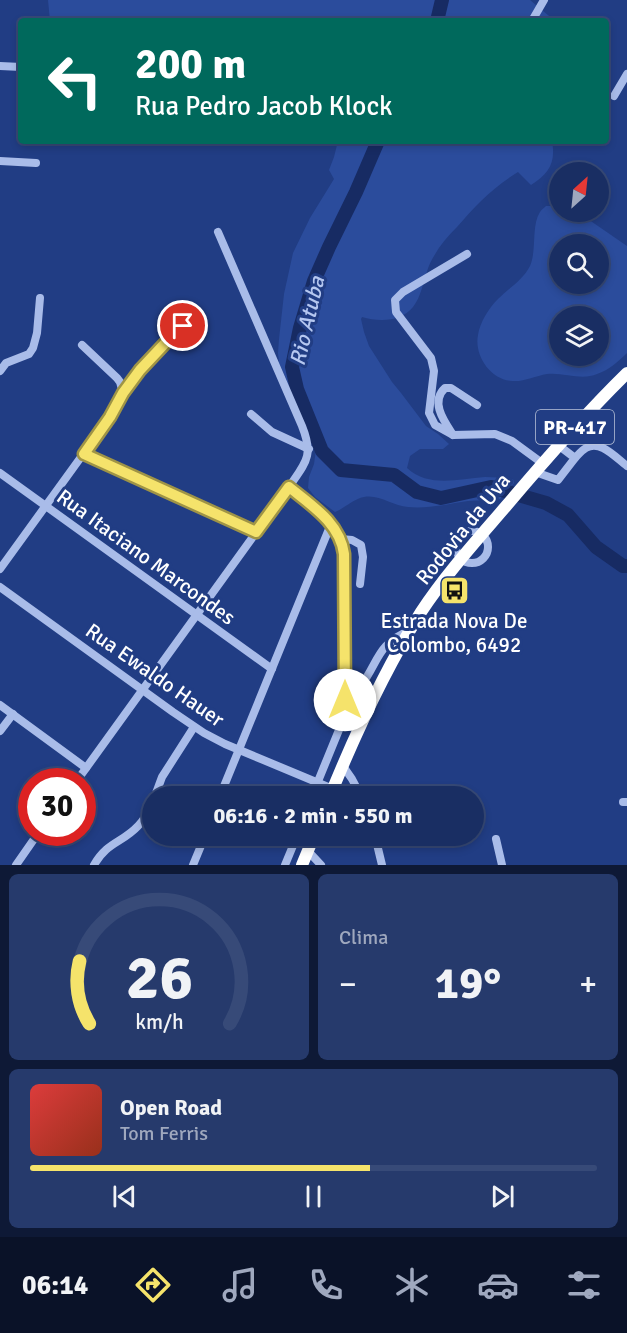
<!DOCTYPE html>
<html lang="pt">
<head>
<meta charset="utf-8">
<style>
  body { margin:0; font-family:Signika,sans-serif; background:#263a6c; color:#f1f3f6; height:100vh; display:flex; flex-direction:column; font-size:22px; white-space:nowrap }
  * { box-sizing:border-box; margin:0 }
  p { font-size:20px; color:#9fa8be }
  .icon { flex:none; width:33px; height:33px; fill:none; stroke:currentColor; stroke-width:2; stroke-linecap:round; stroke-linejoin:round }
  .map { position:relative; height:865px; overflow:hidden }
  .drawer { display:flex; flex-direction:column; gap:9px; padding:9px; background:#0e1936; flex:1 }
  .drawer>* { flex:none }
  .top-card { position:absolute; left:18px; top:18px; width:591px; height:126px; border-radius:6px; box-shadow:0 3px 9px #0003,0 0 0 2px #374a78; background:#00695c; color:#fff; overflow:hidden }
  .needle { width:39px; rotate:27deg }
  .tools { position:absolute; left:549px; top:162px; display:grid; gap:12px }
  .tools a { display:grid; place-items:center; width:60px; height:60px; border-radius:50%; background:#192e63; box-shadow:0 3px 9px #0003,0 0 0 2px #374a78; font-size:30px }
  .speed { position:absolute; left:18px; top:768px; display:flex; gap:12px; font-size:30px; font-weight:700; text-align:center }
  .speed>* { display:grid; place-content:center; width:78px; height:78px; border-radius:50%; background:#192e63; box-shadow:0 3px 9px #0003,0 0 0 2px #374a78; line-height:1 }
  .speed .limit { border:9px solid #d22; background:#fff; color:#111 }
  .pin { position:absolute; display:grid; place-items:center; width:51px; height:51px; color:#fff; margin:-26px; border:3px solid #fff; border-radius:50%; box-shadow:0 2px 6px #0007 }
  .me { position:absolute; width:66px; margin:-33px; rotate:0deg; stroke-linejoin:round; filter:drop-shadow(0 0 4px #0008) }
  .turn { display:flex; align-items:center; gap:21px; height:126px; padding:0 18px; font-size:27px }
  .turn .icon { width:78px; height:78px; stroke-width:2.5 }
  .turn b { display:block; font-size:42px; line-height:51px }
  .big { font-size:45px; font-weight:800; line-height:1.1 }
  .drawer .widget { flex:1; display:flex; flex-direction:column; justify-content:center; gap:9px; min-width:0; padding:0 21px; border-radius:9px; background:#263a6c }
  .drawer .dial { align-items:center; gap:0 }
  .dial svg { height:156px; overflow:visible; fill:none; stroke:#374a78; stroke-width:7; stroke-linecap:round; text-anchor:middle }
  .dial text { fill:#f1f3f6; stroke:none }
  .song { display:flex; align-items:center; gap:18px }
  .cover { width:72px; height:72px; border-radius:9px; background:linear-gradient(135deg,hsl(0 70% 55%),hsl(10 70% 35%)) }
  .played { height:6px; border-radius:3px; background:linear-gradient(90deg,#f5e36b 60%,#374a78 60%) }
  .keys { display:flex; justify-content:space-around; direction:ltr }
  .heat { display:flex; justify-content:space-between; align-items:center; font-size:33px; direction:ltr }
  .drawer .tiles { flex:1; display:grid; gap:9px; grid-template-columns:1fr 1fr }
  .widget:last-child { grid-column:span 2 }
  .trip { position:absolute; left:142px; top:786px; width:342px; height:60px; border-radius:30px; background:#192e63; box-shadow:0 3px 9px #0003,0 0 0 2px #374a78; font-weight:800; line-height:60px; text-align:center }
  .tabs { display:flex; height:96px; justify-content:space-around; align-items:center; background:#0a1228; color:#9fa8be }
  .tabs .icon { width:42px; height:42px }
  .tabs .on { color:#f5e36b }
  .tabs b { font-size:27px; color:#f1f3f6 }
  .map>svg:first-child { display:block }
</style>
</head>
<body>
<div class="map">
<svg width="627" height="865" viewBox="0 0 627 865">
  <rect width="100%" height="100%" fill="#213d84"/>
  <g fill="#2b4c9c" fill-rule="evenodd">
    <polygon points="48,0 530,0 555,21 50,21"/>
    <path d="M338,141H552C556,163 549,173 531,185L518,172C492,188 476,205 457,227C448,236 440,245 434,256C424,271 424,293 413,307C401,322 379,322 362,317L361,319L364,332L369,346L392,382L401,393L426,426L438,434L449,444L443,449H420L410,456L407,468C429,488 458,479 485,477C494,477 504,478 513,479L514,483L500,499C489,501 478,500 468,501C447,504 428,509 408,507C393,506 379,494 364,497C353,499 345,508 335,512L315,497L308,488L309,477L314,464L316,450L306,423L279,363L278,353L279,339L284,294L293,253L310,218L334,179L329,170L334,157Z"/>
    <path d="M546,206H559L560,212H573L582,215L627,246V353C619,361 609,370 597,374C581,381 564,372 547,374C535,376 524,382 512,381C490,380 474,355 478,335C480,322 489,308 498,299C509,288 523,280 530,266C537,250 531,226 540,212C541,210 544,208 546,206ZM560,244H598V284H560ZM560,316H598V356H560Z"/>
  </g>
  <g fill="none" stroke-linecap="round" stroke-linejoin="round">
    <g stroke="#172b63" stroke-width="14">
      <polyline points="437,21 442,0"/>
      <polyline points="378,141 356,192 329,247 314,281 300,328 292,367 297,389 322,451 341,470 394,475 417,492 441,498 491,487 546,503 568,515 596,547 623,566 627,566"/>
    </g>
    <g stroke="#a9bce9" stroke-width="8">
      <polyline points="533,19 544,0"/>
      <polyline points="0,66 21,67"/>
      <polyline points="614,96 627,74"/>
      <polyline points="0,161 36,163"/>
      <polyline points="467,254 403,292 395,300 396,312 431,358 434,371 429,413 435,425 453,435 495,434 512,441 542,463"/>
      <polyline points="82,345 117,378 120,382 123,393"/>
      <polyline points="0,371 6,363 29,354 33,348 37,333 40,298"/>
      <polyline points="251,414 272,432 309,449"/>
      <path d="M453,435C444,421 430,402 445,388H451L477,405"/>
      <polyline points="84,454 256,532"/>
      <path d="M575,458C578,455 582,450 586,448C600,439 616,458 627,466"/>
      <polyline points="535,472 558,480 575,458 558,445"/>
      <polyline points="0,473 272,669"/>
      <path d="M289,487C311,505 340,524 344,554L345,700L341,725L312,796"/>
      <circle cx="472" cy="547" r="16"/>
      <polyline points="341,539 352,540 361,545 363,557 360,584"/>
      <path d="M0,569L110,417C115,409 119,400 124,392C141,365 165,337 193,320"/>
      <polyline points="0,587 173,712 204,733 225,744 333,789"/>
      <path d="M345,700C350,696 356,692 360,687C380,661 375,645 411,630"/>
      <polyline points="0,705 86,768"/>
      <polyline points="0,731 13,714"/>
      <polyline points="343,766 352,779 361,796"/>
      <path d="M76,782L289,487C306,462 314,456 302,426L218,232"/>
      <polyline points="155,796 162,777 194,727"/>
      <polyline points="220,796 331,524"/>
      <polyline points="623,802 627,802"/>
      <polyline points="375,836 382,865"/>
      <polyline points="496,839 502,865"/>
      <polyline points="308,851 321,865"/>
      <polyline points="16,865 39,832"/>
      <path d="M94,865C107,842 122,843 138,826C145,819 149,811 153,801"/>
      <polyline points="193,865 205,836"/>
      <polyline points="285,865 297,836"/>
    </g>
    <g stroke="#fff" stroke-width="12">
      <path d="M330,796C356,732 384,671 421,612C446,574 477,540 507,505C545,460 584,415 627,373"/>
      <polyline points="302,865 314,836"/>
    </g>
  </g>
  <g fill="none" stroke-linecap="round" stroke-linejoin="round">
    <defs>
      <path id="route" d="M183,326L170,338L140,370L123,393L110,417L84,454L256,532L289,487C311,505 340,523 344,554L345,700"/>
    </defs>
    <use href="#route" stroke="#9f9446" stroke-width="15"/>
    <use href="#route" stroke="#f5e36b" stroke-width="10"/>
  </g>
  <defs>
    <symbol id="bus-square" viewBox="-11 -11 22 22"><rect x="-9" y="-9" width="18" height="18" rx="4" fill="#f5e36b" stroke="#213d84"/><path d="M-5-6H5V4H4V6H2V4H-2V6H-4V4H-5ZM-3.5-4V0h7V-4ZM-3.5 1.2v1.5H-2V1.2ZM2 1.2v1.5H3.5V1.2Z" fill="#111"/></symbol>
  </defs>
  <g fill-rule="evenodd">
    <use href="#bus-square" x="438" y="574" width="33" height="33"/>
  </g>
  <g text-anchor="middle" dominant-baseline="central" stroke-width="6" stroke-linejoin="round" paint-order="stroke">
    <rect fill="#213d84" stroke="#bcc5da" stroke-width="1.5" x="536" y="410" width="78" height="34" rx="4.5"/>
    <g font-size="20" font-weight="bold" fill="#fff">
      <text x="575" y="427">PR-417</text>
    </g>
    <g font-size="21" fill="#fff" stroke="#213d84">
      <text transform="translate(463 529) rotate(-51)">Rodovia da Uva</text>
      <text transform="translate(146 557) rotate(36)">Rua Itaciano Marcondes</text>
      <text transform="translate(155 675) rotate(35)">Rua Ewaldo Hauer</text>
    </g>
    <g font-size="21" fill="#fff" stroke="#213d84">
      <text x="454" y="621">Estrada Nova De<tspan x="454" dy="24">Colombo, 6492</tspan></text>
    </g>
    <g font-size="22" font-style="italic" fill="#b5c7f0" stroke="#213d84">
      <text transform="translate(307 321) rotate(-77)">Rio Atuba</text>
    </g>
  </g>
</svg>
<div class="tools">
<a><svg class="needle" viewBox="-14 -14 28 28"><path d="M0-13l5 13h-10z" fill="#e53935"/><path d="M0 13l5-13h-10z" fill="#9fa8be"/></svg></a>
<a><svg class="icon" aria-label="search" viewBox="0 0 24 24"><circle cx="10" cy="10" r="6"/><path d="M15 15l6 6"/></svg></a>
<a><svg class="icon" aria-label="layers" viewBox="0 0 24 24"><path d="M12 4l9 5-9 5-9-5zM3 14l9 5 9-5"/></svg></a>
</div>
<div class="speed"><div class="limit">30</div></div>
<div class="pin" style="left:183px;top:326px;background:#d93025"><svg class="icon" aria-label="arrive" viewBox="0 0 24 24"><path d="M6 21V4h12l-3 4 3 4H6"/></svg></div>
<svg class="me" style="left:345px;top:700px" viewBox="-20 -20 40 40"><circle r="19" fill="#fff"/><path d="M0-13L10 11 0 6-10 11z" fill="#f5e36b"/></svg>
<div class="trip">06:16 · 2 min · 550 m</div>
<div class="top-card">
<div class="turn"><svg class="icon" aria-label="left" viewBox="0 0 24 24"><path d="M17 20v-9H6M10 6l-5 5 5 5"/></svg><div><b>200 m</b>Rua Pedro Jacob Klock</div></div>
</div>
</div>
<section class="drawer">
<div class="tiles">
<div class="widget dial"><svg viewBox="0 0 100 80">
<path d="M14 69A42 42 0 1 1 86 69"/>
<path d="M14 69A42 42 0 0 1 9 37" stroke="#f5e36b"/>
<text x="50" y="56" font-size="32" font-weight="700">26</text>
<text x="50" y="72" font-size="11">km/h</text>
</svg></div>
<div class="widget"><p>Clima</p>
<div class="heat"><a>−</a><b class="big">19°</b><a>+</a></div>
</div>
<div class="widget">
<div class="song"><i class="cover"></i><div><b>Open Road</b><p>Tom Ferris</p></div></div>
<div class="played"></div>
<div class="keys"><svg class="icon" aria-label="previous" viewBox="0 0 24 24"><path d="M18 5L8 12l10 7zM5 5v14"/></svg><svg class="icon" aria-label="pause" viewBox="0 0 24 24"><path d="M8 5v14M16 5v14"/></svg><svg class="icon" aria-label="next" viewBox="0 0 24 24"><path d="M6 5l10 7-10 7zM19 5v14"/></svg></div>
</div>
</div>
</section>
<nav class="tabs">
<b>06:14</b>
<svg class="icon on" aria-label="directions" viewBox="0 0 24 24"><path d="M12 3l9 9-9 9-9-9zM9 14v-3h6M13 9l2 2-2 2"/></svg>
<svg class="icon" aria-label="music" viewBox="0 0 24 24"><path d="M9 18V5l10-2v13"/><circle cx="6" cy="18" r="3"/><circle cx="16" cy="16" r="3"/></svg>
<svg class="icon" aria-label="phone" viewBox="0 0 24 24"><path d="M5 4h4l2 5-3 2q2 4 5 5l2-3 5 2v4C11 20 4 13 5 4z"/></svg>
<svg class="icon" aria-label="climate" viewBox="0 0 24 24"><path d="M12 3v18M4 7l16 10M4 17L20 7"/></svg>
<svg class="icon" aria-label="car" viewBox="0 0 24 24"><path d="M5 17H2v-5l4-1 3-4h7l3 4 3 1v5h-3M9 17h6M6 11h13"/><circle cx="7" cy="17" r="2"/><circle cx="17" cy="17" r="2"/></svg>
<svg class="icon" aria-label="filters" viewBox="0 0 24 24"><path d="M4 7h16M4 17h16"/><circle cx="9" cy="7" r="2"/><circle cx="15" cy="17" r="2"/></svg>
</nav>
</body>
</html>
